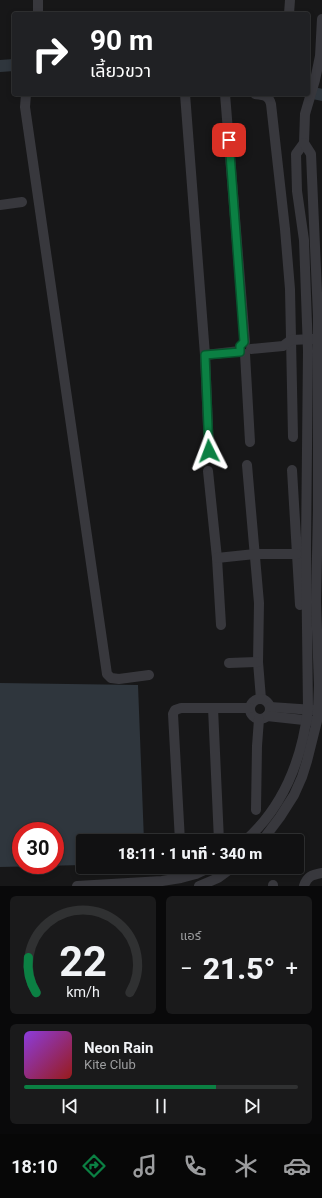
<!DOCTYPE html>
<html lang="th">
<head>
<meta charset="utf-8">
<style>
  body { margin:0; font-family:Roboto,"Noto Sans Thai",sans-serif; background:#1a1a1b; color:#f1f3f6; height:100vh; display:flex; flex-direction:column; font-size:15px; white-space:nowrap }
  * { box-sizing:border-box; margin:0 }
  p { font-size:13px; color:#9c9d9f }
  .icon { flex:none; width:22px; height:22px; fill:none; stroke:currentColor; stroke-width:2; stroke-linecap:round; stroke-linejoin:round }
  .map { position:relative; height:886px; overflow:hidden }
  .details { display:flex; flex-direction:column; gap:10px; padding:10px; background:#09090a; flex:1 }
  .details>* { flex:none }
  .banner { position:absolute; left:12px; top:12px; width:298px; height:84px; border-radius:4px; box-shadow:0 2px 6px #0003,0 0 0 1px #303132; background:#202124; color:#fff; overflow:hidden }
  .speed { position:absolute; left:12px; top:822px; display:flex; gap:8px; font-size:20px; font-weight:700; text-align:center }
  .speed>* { display:grid; place-content:center; width:52px; height:52px; border-radius:50%; background:#111112; box-shadow:0 2px 6px #0003,0 0 0 1px #303132; line-height:1 }
  .speed .limit { border:6px solid #d22; background:#fff; color:#111 }
  .pin { position:absolute; display:grid; place-items:center; width:34px; height:34px; color:#fff; margin:-17px; border-radius:8px; box-shadow:0 2px 6px #0006 }
  .me { position:absolute; width:44px; margin:-22px; rotate:357deg; stroke-linejoin:round; filter:drop-shadow(0 0 3px #0008) }
  .turn { display:flex; align-items:center; gap:14px; height:84px; padding:0 12px; font-size:18px }
  .turn .icon { width:52px; height:52px; stroke-width:2.5 }
  .turn b { display:block; font-size:28px; line-height:34px }
  .big { font-size:30px; font-weight:800; line-height:1.1 }
  .details .widget { flex:1; display:flex; flex-direction:column; justify-content:center; gap:6px; min-width:0; padding:0 14px; border-radius:6px; background:#1a1a1b }
  .details .dial { align-items:center; gap:0 }
  .dial svg { height:104px; overflow:visible; fill:none; stroke:#303132; stroke-width:7; stroke-linecap:round; text-anchor:middle }
  .dial text { fill:#f1f3f6; stroke:none }
  .song { display:flex; align-items:center; gap:12px }
  .cover { width:48px; height:48px; border-radius:6px; background:linear-gradient(135deg,hsl(270 70% 55%),hsl(0 70% 35%)) }
  .played { height:4px; border-radius:2px; background:linear-gradient(90deg,#0b8043 70%,#303132 70%) }
  .keys { display:flex; justify-content:space-around; direction:ltr }
  .heat { display:flex; justify-content:space-between; align-items:center; font-size:22px; direction:ltr }
  .details .tiles { flex:1; display:grid; gap:10px; grid-template-columns:1fr 1fr }
  .widget:last-child { grid-column:span 2 }
  .trip { position:absolute; left:76px; top:834px; width:228px; height:40px; border-radius:4px; background:#111112; box-shadow:0 2px 6px #0003,0 0 0 1px #303132; font-weight:800; line-height:40px; text-align:center }
  .tab-bar { display:flex; height:64px; justify-content:space-around; align-items:center; background:#070707; color:#9c9d9f }
  .tab-bar .icon { width:28px; height:28px }
  .tab-bar .current { color:#0b8043 }
  .tab-bar b { font-size:18px; color:#f1f3f6 }
  .map>svg:first-child { display:block }
</style>
</head>
<body>
<div class="map">
<svg width="322" height="886" viewBox="0 0 322 886">
  <rect width="100%" height="100%" fill="#171718"/>
  <path fill="#2f363d" fill-rule="evenodd" d="M0,683L138,685L144,841H83V865L0,867ZM21,831H55V865H21Z"/>
  <g fill="none" stroke-linecap="round" stroke-linejoin="round">
    <g stroke="#2f363d" stroke-width="12">
      <polyline points="0,66 14,65"/>
      <polyline points="308,92 322,95"/>
    </g>
    <g stroke="#38383d" stroke-width="10">
      <polyline points="38,14 38,0"/>
      <polyline points="289,14 290,0"/>
      <polyline points="26,94 25,107 107,674 111,678 119,679 149,675"/>
      <polyline points="185,94 205,355 209,451"/>
      <polyline points="225,94 245,342"/>
      <path d="M255,94C263,95 269,95 271,104L285,229L290,289L293,437"/>
      <polyline points="0,205 22,202"/>
      <polyline points="251,349 283,346 291,340 313,339"/>
      <polyline points="245,354 250,442"/>
      <polyline points="205,355 240,351"/>
      <polyline points="247,465 259,603 258,662 261,699"/>
      <polyline points="292,470 300,605"/>
      <polyline points="208,471 217,558 221,625"/>
      <polyline points="217,558 255,554 297,554"/>
      <polyline points="229,663 258,662"/>
      <circle cx="260" cy="709" r="10"/>
      <polyline points="270,707 314,710"/>
      <polyline points="213,708 219,841"/>
      <polyline points="267,716 313,721"/>
      <polyline points="256,810 257,746 259,719"/>
      <polyline points="180,841 173,714 175,710 181,708 250,708"/>
      <path d="M245,841C283,807 302,759 308,709L306,548L308,351L304,240L297,191L296,154L304,143L305,114L315,80L320,56L322,19"/>
      <polyline points="262,841 280,817 294,795 302,777 307,761 317,721 318,711 319,685 316,602 318,509 318,316 311,154 304,143"/>
      <polyline points="273,885 273,886"/>
      <polyline points="77,886 162,881 181,878 196,874 211,867"/>
      <polyline points="199,886 218,878 233,867"/>
      <path d="M304,886C307,876 312,875 322,873"/>
    </g>
  </g>
  <g fill="none" stroke-linecap="round" stroke-linejoin="round">
    <defs>
      <polyline id="route" points="209,451 205,355 240,352 240,346 244,342 229,140"/>
    </defs>
    <use href="#route" stroke="#07532c" stroke-width="10"/>
    <use href="#route" stroke="#0b8043" stroke-width="7"/>
  </g>
</svg>
<div class="speed"><div class="limit">30</div></div>
<div class="pin" style="left:229px;top:140px;background:#d93025"><svg class="icon" aria-label="arrive" viewBox="0 0 24 24"><path d="M6 21V4h12l-3 4 3 4H6"/></svg></div>
<svg class="me" style="left:209px;top:451px" viewBox="-20 -20 40 40"><path d="M0-17L14 15 0 8-14 15z" fill="#0b8043" stroke="#fff" stroke-width="4"/></svg>
<div class="trip">18:11 · 1 นาที · 340 m</div>
<div class="banner">
<div class="turn"><svg class="icon" aria-label="right" viewBox="0 0 24 24"><path d="M7 20v-9h11M14 6l5 5-5 5"/></svg><div><b>90 m</b>เลี้ยวขวา</div></div>
</div>
</div>
<section class="details">
<div class="tiles">
<div class="widget dial"><svg viewBox="0 0 100 80">
<path d="M14 69A42 42 0 1 1 86 69"/>
<path d="M14 69A42 42 0 0 1 8 42" stroke="#0b8043"/>
<text x="50" y="56" font-size="32" font-weight="700">22</text>
<text x="50" y="72" font-size="11">km/h</text>
</svg></div>
<div class="widget"><p>แอร์</p>
<div class="heat"><a>−</a><b class="big">21.5°</b><a>+</a></div>
</div>
<div class="widget">
<div class="song"><i class="cover"></i><div><b>Neon Rain</b><p>Kite Club</p></div></div>
<div class="played"></div>
<div class="keys"><svg class="icon" aria-label="previous" viewBox="0 0 24 24"><path d="M18 5L8 12l10 7zM5 5v14"/></svg><svg class="icon" aria-label="pause" viewBox="0 0 24 24"><path d="M8 5v14M16 5v14"/></svg><svg class="icon" aria-label="next" viewBox="0 0 24 24"><path d="M6 5l10 7-10 7zM19 5v14"/></svg></div>
</div>
</div>
</section>
<nav class="tab-bar">
<b>18:10</b>
<svg class="icon current" aria-label="directions" viewBox="0 0 24 24"><path d="M12 3l9 9-9 9-9-9zM9 14v-3h6M13 9l2 2-2 2"/></svg>
<svg class="icon" aria-label="music" viewBox="0 0 24 24"><path d="M9 18V5l10-2v13"/><circle cx="6" cy="18" r="3"/><circle cx="16" cy="16" r="3"/></svg>
<svg class="icon" aria-label="phone" viewBox="0 0 24 24"><path d="M5 4h4l2 5-3 2q2 4 5 5l2-3 5 2v4C11 20 4 13 5 4z"/></svg>
<svg class="icon" aria-label="climate" viewBox="0 0 24 24"><path d="M12 3v18M4 7l16 10M4 17L20 7"/></svg>
<svg class="icon" aria-label="car" viewBox="0 0 24 24"><path d="M5 17H2v-5l4-1 3-4h7l3 4 3 1v5h-3M9 17h6M6 11h13"/><circle cx="7" cy="17" r="2"/><circle cx="17" cy="17" r="2"/></svg>
</nav>
</body>
</html>
